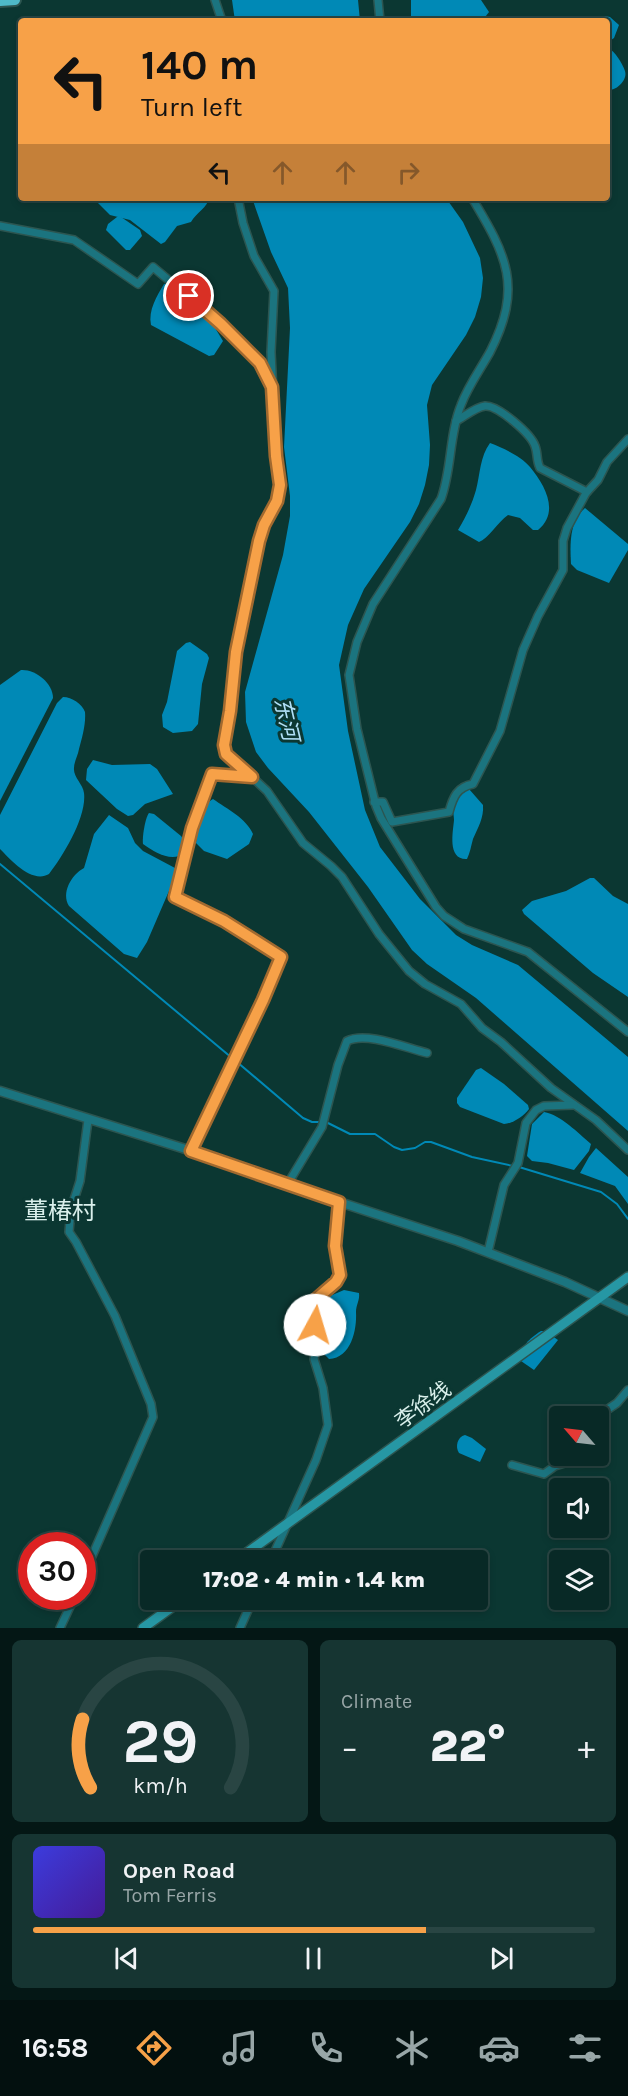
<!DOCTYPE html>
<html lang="en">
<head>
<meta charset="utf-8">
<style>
  body { margin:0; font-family:Karla,"Noto Sans SC",sans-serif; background:#163532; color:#f1f3f6; height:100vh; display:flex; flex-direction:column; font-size:22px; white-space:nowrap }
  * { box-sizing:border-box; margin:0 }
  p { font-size:20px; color:#98a6a7 }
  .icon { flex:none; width:33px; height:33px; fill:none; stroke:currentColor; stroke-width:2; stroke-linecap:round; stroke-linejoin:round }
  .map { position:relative; height:1628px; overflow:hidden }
  .drawer { display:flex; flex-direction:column; gap:12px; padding:12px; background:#041715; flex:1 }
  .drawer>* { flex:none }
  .banner { position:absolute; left:18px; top:18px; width:592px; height:183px; border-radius:6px; box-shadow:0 3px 9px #0003,0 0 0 2px #294543; background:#f7a148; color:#111; overflow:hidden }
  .needle { width:39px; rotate:298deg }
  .buttons { position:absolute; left:549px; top:1406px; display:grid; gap:12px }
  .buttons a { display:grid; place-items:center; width:60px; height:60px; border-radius:6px; background:#082926; box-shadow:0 3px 9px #0003,0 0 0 2px #294543; font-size:30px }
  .speed { position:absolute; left:18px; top:1532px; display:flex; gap:12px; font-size:30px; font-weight:700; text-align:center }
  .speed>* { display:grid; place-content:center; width:78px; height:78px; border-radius:50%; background:#082926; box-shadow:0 3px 9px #0003,0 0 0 2px #294543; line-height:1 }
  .speed .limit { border:9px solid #d22; background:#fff; color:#111 }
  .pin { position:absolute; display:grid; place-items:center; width:51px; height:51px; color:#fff; margin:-26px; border:3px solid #fff; border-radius:50%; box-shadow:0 2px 6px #0007 }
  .me { position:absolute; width:66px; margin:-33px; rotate:6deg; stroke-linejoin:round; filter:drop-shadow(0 0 4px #0008) }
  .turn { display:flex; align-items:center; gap:21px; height:126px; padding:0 24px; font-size:27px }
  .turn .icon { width:78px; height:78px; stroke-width:2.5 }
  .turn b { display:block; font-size:42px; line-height:51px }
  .lanes { display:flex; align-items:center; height:57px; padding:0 24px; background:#0003; justify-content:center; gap:30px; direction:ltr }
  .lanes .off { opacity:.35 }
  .big { font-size:45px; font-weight:800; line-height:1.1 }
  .drawer .card { flex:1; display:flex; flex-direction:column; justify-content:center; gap:9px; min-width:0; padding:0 21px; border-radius:9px; background:#163532 }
  .drawer .dial { align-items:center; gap:0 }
  .dial svg { height:156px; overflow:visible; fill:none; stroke:#294543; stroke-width:7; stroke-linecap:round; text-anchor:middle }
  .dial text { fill:#f1f3f6; stroke:none }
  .song { display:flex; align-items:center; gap:18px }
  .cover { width:72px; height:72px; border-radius:9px; background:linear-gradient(135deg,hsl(240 70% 55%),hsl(260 70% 35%)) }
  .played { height:6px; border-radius:3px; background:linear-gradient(90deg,#f7a148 70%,#294543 70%) }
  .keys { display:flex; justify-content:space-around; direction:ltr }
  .heat { display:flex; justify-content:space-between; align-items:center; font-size:33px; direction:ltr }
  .drawer .tiles { flex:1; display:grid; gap:12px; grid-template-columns:1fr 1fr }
  .card:last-child { grid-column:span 2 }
  .trip { position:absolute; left:140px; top:1550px; width:348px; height:60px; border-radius:6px; background:#082926; box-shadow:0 3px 9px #0003,0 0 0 2px #294543; font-weight:800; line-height:60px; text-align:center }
  .tab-bar { display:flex; height:96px; justify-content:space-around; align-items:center; background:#03100f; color:#98a6a7 }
  .tab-bar .icon { width:42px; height:42px }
  .tab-bar .on { color:#f7a148 }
  .tab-bar b { font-size:27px; color:#f1f3f6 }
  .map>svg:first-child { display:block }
</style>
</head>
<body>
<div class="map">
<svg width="628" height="1628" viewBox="0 0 628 1628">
  <rect width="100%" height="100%" fill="#0b3732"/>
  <g fill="#0089b6">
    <polygon points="232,0 358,0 360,21 235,21"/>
    <polygon points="411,0 481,0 489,12 482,21 411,21"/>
    <polygon points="605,16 610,17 619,25 614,38 608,42 608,21 593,21"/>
    <path d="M608,48C615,51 622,63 625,71C628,80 616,91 608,90Z"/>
    <path d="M93,198H209C208,207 196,213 191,222L177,226L165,242L161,244L130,220L110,215Z"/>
    <polygon points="252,198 446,198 463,222 480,258 483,278 481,297 475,317 466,335 432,385 427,405 430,445 429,465 425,485 419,504 410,522 364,589 348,625 339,665 348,731 365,810 380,847 420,899 456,935 472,945 518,965 628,1057 628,1131 476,998 427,964 412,950 368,887 309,812 268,768 256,752 246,722 245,692 283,555 290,516 290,496 284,447 290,328 288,288 271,252"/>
    <polygon points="117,217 121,217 140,230 142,236 130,250 126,250 106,230 108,224"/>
    <path d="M167,283L209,318L223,341L214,355L209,356L151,325C148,310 157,296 164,284Z"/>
    <path d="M490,443C503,448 521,456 530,467C545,485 560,512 538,530H533L520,518L508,515C498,522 488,539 479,542L458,530C466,517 472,504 476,490C480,475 480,456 490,443Z"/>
    <path d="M585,508L628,544V550L609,583L577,570L571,564C570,544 569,522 585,508Z"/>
    <polygon points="190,642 207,654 209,658 202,684 198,724 192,731 173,733 163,727 162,715 167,702 177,651 186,643"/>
    <path d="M21,670C35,669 53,683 53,698L0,801V685Z"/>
    <path d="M63,697C72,697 82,704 85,712C86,724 82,738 79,749C78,755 74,762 74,768C73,777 83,784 84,793C87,817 63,856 49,874C32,884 11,860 0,849V815L57,703Z"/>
    <polygon points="93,760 112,765 150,764 157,769 173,794 145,804 133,815 128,816 117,809 86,780 87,769"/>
    <path d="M469,789L483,805C484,818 478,827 473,839C471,846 470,853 467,859C447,860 453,832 454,820C454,813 451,807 455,801C457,797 461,793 464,790Z"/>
    <path d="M213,799C227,809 246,818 253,834L249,844L227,859L204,851L196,843C198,830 200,806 213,799Z"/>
    <path d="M149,813L154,814L181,836L183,839L179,856C167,860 153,851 143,844C142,838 145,818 149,813Z"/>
    <path d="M109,815L128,828L135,843L143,851L175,868V877L147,942L137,958L124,954L69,906C61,893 71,875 84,868L94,834Z"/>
    <polygon points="590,878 594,878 613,896 628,904 628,997 593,973 524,914 522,910 532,901 566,891"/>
    <path d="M481,1068L504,1084L528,1105L529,1109C524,1116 512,1124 504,1124L460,1107L457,1103V1098L476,1070Z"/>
    <path d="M544,1112C561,1115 578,1133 591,1144L589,1151L574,1170L548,1163L532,1161L527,1156L532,1124Z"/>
    <polygon points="596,1148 628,1177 628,1204 615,1186 580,1173 589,1157"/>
    <path d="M344,1290L359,1293C360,1300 356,1305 356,1312C357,1330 351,1358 329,1359L325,1355L323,1348L326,1331L322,1307L330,1296Z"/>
    <path d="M541,1331H545L558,1340L534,1370L521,1361C519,1347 530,1338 541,1331Z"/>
    <path d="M465,1435L472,1438L486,1449L480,1462L459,1453C455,1447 457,1437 465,1435Z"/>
  </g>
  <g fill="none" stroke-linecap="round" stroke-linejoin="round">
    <g stroke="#0089b6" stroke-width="2">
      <polyline points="0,864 232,1058"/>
      <polyline points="237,1062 303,1118 312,1122 321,1122"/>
      <polyline points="326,1122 350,1134 375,1134 394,1147 402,1150 415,1148 425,1142 431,1142 472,1157 513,1166"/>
      <polyline points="519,1167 601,1192 617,1204 628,1219"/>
    </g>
    <defs>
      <g id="minor">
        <polyline points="215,0 222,21"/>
        <polyline points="378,0 380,21"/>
        <polyline points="238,198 243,223 254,256 274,291 271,352 276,456 280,485 277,501 264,525 259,541 236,652 224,751 267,791 303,843 331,866 342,877 379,934 409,971 425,984 461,1004 482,1028 501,1042 551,1088 596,1120 628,1150"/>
        <path d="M472,198C507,256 523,287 490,352C480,370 468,386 461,405C449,435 452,469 441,499L373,604L357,642L349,675L357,729L376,806L381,818L436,907L444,916L464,929L528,952L628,1032"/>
        <polyline points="0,226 74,240 138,284 153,267 221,324 260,363 270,383"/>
        <path d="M456,421C465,416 476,407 485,406C498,405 531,434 535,446C538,453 536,460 540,468L587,492"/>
        <path d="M374,802H383L392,822L449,812C453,797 457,787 473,784L500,731L523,650L538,616L563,570V541L567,528L586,493L598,480L607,462L628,439"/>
        <polyline points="191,1151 263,1000 281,958 224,921 175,897 192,828 212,774 252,777"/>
        <path d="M287,1185L322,1127L338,1065L347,1041C366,1031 406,1048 427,1053"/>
        <polyline points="488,1252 504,1185 518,1163 526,1123 536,1110 544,1106 574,1105"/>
        <polyline points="598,1416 617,1403 628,1390"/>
        <polyline points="512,1465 544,1474 555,1466 568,1462 576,1455"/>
        <polyline points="271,1560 316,1460 328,1425 323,1388 314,1359 317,1344 313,1305 315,1299 336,1282 340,1275 335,1242 339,1202"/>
        <polyline points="82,1579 153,1417 151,1404 115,1316 76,1242 69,1232 71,1209 80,1181 88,1120"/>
        <polyline points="60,1628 75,1596"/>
        <polyline points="240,1628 253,1599"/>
      </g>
      <polyline id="tertiary" points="0,1091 211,1157 248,1172 458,1241 565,1282 628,1311"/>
      <g id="secondary">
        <polyline points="237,1560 628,1277"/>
        <polyline points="143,1628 183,1599"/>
      </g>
      <polyline id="trunk" points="0,1 15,0"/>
    </defs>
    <use href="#minor" stroke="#2c5550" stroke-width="10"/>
    <use href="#tertiary" stroke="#2c5550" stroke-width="11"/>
    <use href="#secondary" stroke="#2c5550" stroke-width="12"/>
    <use href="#trunk" stroke="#2c5550" stroke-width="14"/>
    <use href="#minor" stroke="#1b747f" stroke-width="7"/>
    <use href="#tertiary" stroke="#1b747f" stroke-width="8"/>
    <use href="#secondary" stroke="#2697a4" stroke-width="9"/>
    <use href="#trunk" stroke="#4ebac8" stroke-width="10"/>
  </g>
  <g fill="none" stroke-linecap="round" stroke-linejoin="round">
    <defs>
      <polyline id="route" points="189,296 221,324 260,363 272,387 276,456 280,485 277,501 264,525 259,541 236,652 230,711 224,745 226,754 252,777 212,774 192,828 175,897 224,921 281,957 263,1000 191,1151 339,1202 335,1246 340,1275 336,1282 314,1301 315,1325"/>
    </defs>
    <use href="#route" stroke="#a1692f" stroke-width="15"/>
    <use href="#route" stroke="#f7a148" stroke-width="10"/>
  </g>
  <g text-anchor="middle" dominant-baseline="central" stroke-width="6" stroke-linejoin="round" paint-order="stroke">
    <g font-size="21" fill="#daf0ec" stroke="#0b3732">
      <text transform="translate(423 1405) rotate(-36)">李徐线</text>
    </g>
    <g font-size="22" font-style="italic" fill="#b0e0f8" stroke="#0b3732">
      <text transform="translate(286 719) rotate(77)">东河</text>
    </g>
    <g font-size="24" fill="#daf0ec" stroke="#0b3732">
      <text x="60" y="1211">董椿村</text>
    </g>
  </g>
</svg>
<div class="buttons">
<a><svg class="needle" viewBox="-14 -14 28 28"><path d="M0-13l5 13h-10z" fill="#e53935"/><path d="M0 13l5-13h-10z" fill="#98a6a7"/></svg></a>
<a><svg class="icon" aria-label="sound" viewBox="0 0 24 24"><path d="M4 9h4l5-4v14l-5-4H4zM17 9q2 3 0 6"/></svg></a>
<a><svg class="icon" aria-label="layers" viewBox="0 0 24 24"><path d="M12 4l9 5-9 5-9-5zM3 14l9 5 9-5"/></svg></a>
</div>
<div class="speed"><div class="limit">30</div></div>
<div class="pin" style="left:189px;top:296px;background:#d93025"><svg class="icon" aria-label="arrive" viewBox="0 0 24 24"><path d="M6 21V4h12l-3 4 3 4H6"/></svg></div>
<svg class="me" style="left:315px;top:1325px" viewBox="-20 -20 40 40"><circle r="19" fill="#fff"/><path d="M0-13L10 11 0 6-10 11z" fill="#f7a148"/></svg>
<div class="trip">17:02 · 4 min · 1.4 km</div>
<div class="banner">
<div class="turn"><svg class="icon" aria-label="left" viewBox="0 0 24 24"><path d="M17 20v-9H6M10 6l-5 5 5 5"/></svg><div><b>140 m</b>Turn left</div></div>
<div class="lanes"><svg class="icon" aria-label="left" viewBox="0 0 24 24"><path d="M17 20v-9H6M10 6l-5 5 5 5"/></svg><svg class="icon off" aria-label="ahead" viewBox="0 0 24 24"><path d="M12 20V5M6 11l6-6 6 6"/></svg><svg class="icon off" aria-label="ahead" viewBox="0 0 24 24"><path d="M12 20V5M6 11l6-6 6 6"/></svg><svg class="icon off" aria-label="right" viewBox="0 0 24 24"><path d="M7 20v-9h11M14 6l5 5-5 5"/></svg></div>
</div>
</div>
<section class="drawer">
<div class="tiles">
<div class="card dial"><svg viewBox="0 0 100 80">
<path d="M14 69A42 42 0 1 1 86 69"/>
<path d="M14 69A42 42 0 0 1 10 34" stroke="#f7a148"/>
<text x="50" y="56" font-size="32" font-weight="700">29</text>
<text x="50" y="72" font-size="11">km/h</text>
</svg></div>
<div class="card"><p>Climate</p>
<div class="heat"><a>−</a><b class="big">22°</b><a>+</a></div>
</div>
<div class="card">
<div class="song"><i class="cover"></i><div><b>Open Road</b><p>Tom Ferris</p></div></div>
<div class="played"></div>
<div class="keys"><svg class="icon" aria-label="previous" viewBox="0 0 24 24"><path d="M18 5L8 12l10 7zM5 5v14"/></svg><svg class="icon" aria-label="pause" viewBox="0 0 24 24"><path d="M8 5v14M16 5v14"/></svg><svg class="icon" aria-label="next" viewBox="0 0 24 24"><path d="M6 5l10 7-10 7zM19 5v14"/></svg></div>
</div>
</div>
</section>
<nav class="tab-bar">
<b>16:58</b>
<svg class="icon on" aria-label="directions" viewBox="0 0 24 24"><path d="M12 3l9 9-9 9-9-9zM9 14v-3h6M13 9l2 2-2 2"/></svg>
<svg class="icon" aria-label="music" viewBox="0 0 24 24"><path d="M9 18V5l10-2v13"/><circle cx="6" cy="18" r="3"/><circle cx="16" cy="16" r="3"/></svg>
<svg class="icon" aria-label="phone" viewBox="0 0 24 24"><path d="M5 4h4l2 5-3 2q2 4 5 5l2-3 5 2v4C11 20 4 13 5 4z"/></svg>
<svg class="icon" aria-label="climate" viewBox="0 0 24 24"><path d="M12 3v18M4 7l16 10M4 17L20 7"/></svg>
<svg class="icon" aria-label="car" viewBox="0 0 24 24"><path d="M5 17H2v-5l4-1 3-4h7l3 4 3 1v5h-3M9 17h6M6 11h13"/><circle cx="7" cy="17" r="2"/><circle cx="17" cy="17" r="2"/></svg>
<svg class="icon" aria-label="filters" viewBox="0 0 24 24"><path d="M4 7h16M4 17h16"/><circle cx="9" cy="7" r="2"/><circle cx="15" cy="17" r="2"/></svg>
</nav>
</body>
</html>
